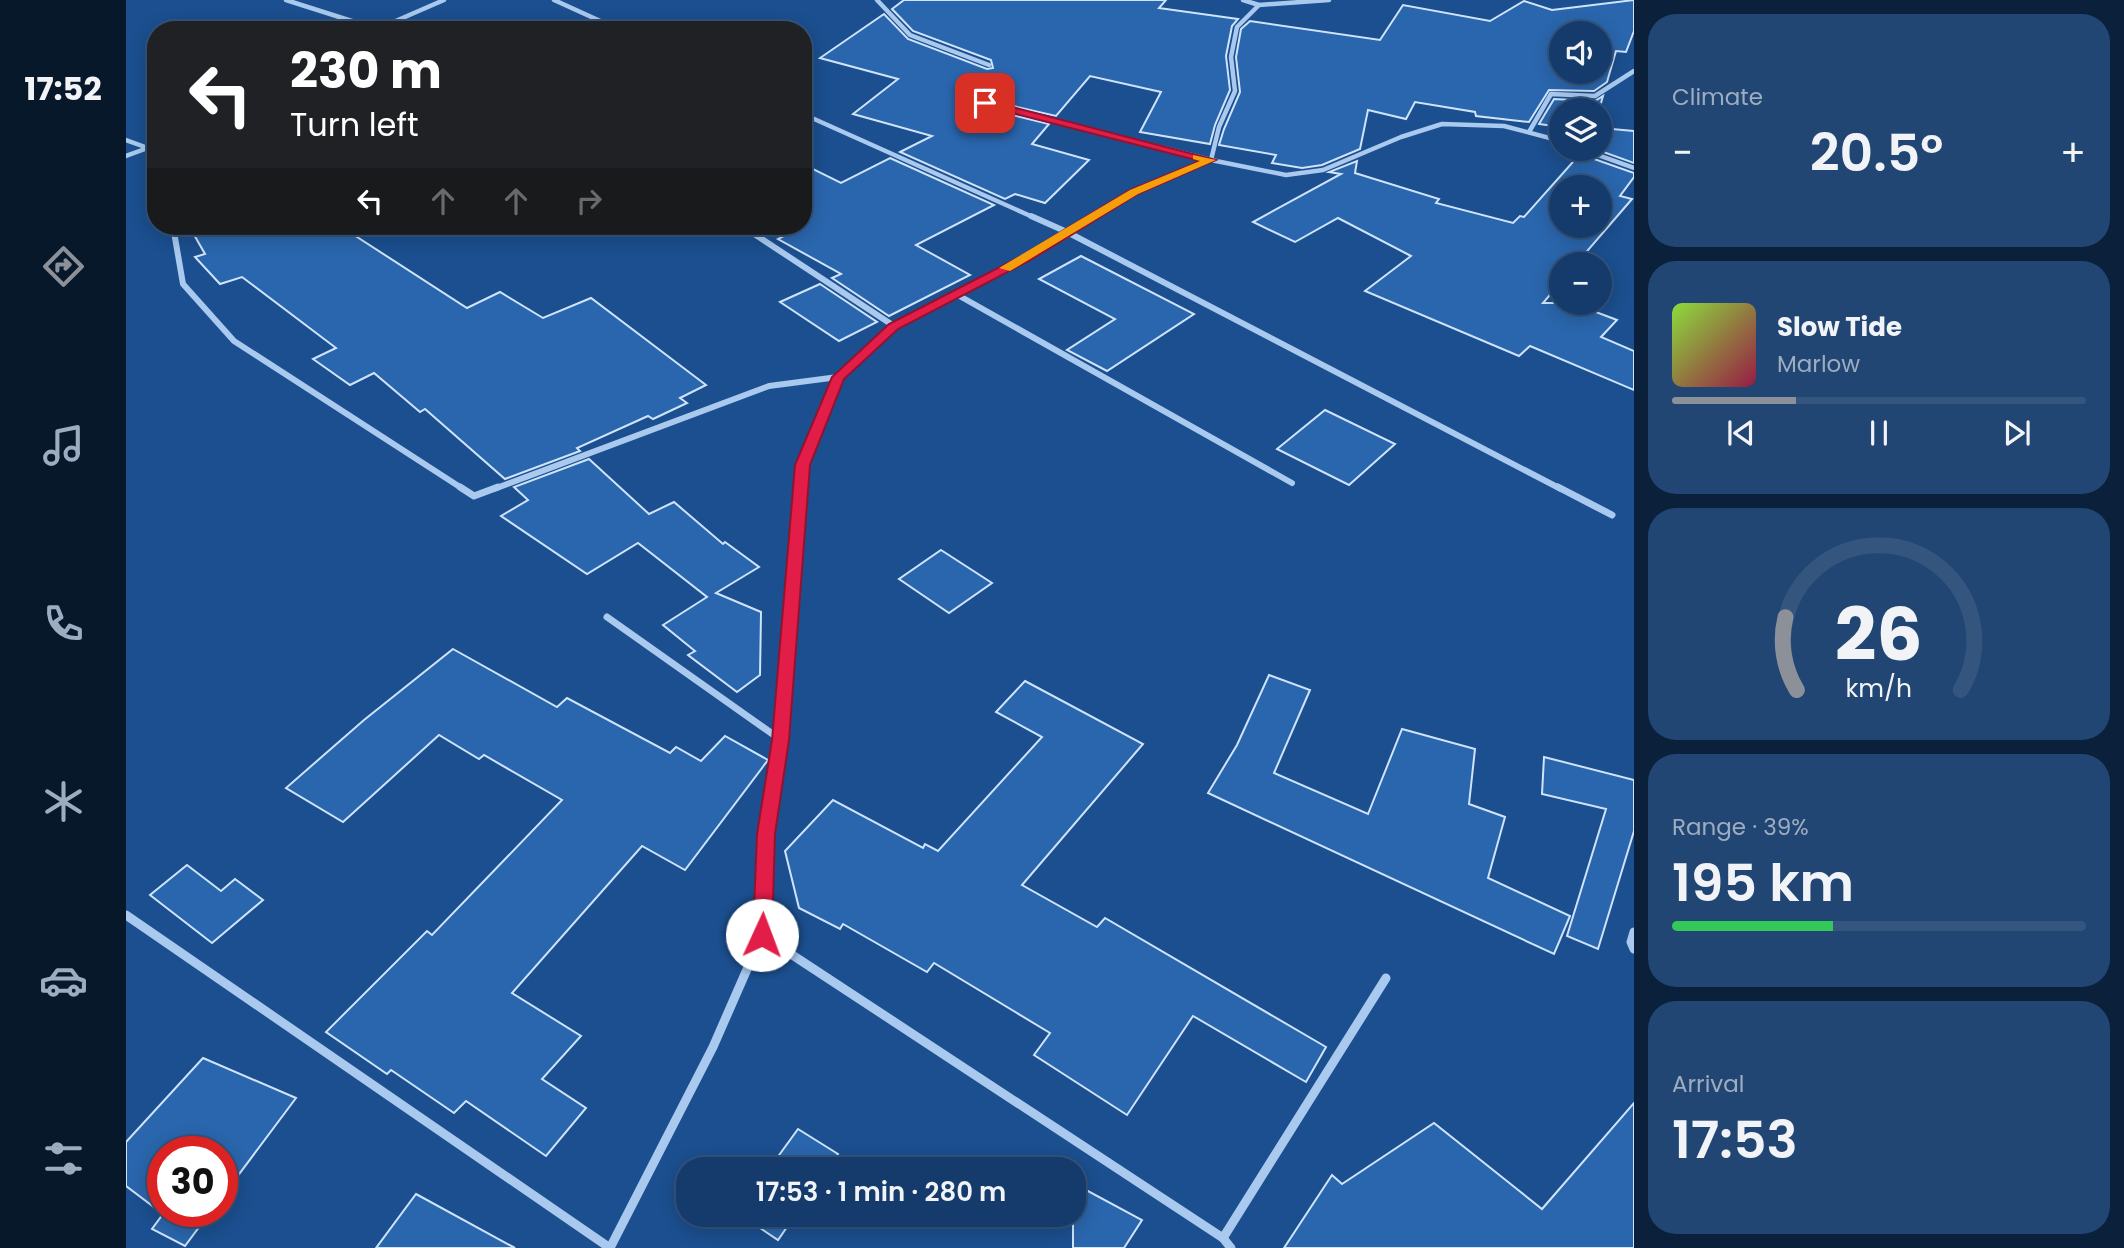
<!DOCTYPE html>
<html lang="en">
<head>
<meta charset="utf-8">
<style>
  body { margin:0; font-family:Poppins,sans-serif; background:#214673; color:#f1f3f6; height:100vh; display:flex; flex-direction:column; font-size:26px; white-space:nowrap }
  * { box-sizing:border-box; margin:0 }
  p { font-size:23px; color:#9dadc1 }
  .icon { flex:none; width:38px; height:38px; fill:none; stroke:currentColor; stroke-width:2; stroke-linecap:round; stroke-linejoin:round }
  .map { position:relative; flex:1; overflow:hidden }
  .details { display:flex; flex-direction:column; gap:14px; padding:14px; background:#0b203b; width:490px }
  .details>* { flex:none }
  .top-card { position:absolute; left:21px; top:21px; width:665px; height:214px; border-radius:28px; box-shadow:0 4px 18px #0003,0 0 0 2px #33557e; background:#202124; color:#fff; overflow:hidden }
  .fabs { position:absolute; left:1423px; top:21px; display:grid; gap:14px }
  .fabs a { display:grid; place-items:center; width:63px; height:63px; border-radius:50%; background:#143b6b; box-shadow:0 4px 18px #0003,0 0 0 2px #33557e; font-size:35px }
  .speed { position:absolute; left:21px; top:1136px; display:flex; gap:14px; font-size:35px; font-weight:700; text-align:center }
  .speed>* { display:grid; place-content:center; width:91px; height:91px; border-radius:50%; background:#143b6b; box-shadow:0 4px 18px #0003,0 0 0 2px #33557e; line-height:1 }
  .speed .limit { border:10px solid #d22; background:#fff; color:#111 }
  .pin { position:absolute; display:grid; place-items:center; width:60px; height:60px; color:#fff; margin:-30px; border-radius:14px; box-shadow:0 4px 10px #0006 }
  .me { position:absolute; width:77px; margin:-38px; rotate:2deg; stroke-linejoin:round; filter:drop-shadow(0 0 5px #0008) }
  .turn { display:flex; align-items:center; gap:24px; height:147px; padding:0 28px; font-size:32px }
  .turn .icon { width:91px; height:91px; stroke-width:2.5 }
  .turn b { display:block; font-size:49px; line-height:60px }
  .lanes { display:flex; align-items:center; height:66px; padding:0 28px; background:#0003; justify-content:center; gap:35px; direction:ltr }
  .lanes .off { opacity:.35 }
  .big { font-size:52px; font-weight:600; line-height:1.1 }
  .details .card { flex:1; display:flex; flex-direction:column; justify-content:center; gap:10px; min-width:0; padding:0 24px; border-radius:28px; background:#214673 }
  .details .dial { align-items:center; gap:0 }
  .dial svg { height:182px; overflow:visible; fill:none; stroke:#33557e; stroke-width:7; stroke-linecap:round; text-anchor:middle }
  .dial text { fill:#f1f3f6; stroke:none }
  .song { display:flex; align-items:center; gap:21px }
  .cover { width:84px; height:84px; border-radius:10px; background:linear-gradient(135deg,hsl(90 70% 55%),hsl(340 70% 35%)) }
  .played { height:7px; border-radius:4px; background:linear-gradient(90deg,#8c9099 30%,#33557e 30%) }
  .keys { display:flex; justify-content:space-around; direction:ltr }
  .heat { display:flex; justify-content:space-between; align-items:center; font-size:38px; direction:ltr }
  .charge { height:10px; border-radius:5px; background:linear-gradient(90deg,#34c759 39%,#33557e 0) }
  .trip { position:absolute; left:550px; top:1157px; width:410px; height:70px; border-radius:28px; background:#143b6b; box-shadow:0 4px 18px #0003,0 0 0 2px #33557e; font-weight:600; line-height:70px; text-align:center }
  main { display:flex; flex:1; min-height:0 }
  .dock { display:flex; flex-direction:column; width:126px; justify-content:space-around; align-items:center; background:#08182b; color:#9dadc1 }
  .dock .icon { width:49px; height:49px }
  .dock .on { color:#8c9099 }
  .dock b { font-size:32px; color:#f1f3f6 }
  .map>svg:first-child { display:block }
</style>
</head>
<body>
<main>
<nav class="dock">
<b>17:52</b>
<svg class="icon on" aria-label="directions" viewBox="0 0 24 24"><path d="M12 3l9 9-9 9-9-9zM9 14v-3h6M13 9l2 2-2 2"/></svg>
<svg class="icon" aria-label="music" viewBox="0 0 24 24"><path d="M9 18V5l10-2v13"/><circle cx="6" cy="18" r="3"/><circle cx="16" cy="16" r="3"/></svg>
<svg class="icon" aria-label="phone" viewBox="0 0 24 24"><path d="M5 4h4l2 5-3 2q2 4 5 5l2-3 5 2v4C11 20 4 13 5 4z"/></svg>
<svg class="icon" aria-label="climate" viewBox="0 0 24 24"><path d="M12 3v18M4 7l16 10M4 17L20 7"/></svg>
<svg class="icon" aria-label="car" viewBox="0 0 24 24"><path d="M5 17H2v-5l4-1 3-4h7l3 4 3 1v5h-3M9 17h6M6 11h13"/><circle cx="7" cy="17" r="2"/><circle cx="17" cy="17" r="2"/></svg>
<svg class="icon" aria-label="filters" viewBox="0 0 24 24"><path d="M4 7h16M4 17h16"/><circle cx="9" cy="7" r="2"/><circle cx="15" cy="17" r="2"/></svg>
</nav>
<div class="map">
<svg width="1508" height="1248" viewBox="0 0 1508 1248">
  <rect width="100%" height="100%" fill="#1b4f8f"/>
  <g fill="#2a66ad" stroke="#cfe3fa" stroke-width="2" fill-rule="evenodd">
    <polygon points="778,0 1040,0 1033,8 1112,19 1106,26 1100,56 1104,90 1089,125 1084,144 1014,132 1035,92 964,76 930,116 857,99 854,104 858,108 923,124 906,144 963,160 919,203 889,194 879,199 774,152 806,136 727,114 772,79 694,58 758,14 782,39 861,69 867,68 865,60 787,31 766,9"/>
    <path d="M1508,0V31L1500,52L1490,51L1481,82L1468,91L1423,90L1403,122L1350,116L1349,112L1289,102L1280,119L1242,110L1234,149L1196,165L1176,168L1146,163L1150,155L1093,145L1098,129L1114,92L1110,57L1115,29L1124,21L1254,40L1277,5L1364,21L1398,1L1426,10ZM1435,33H1474V72H1435Z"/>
    <polygon points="1477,96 1473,110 1435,110 1435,127 1413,124 1428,99 1469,101"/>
    <polygon points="1475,128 1508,131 1508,163 1469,149 1474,149"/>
    <path d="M1454,154L1508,173V177L1494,196L1506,199L1450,264H1435V282L1417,303H1446L1491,320L1475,337L1508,351V390L1404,346L1393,356L1239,291L1285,256L1212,218L1169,242L1127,222L1215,174L1203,172L1231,161L1229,173L1313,199L1310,203L1387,223L1394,216L1398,217ZM1435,187H1474V226H1435Z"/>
    <polygon points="764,158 868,205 790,245 844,275 763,316 706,278 715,274 652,239 677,226 677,164 715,183"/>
    <polygon points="63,226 214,226 341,308 374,292 417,318 465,298 580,385 554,398 561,403 527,419 522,416 451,448 454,451 379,479 299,409 294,412 248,373 224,385 187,359 210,348 116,277 94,284 69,257 79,254"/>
    <polygon points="955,256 1068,314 981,371 941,350 989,319 913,279"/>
    <polygon points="694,284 751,322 713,341 654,302"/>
    <polygon points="1199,410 1269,444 1223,485 1151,449"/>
    <polygon points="463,459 523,514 548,502 597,544 599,542 633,567 590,593 635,612 634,675 611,692 562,655 569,651 537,625 581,597 512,543 461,574 375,516 402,500 388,487"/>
    <polygon points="815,550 866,583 823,613 773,579"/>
    <polygon points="327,649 431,707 441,698 544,753 550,747 575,761 599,736 642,760 559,870 516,846 386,993 455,1036 416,1079 460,1108 420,1156 340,1101 328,1113 265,1070 261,1074 200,1032 301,931 306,935 436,800 358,755 353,759 313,735 217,822 160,788 238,720"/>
    <polygon points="1143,675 1184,690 1148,773 1242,814 1276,729 1349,749 1343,804 1379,817 1362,878 1444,916 1428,954 1082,793 1111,745"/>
    <polygon points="899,681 1017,744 896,885 971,927 979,918 1200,1047 1180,1082 1067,1016 1001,1115 908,1055 924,1033 808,963 801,972 717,924 714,929 673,908 659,851 707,800 797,848 799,844 812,851 916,737 870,712"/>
    <polygon points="1418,757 1508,780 1508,831 1472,949 1441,936 1480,809 1416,794"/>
    <polygon points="61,865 95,891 109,879 137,900 86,943 24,895"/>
    <polygon points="77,1058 170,1098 96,1197 96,1152 37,1152 37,1211 85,1211 59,1246 26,1229 37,1214 0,1186 0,1142"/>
    <polygon points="1508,1103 1508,1248 1158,1248 1206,1175 1216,1184 1308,1123 1416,1209"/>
    <polygon points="672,1129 712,1154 702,1169 643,1169"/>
    <polygon points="947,1183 1016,1220 998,1248 947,1248"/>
    <polygon points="290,1194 389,1248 250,1248"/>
    <polygon points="613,1214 670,1214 652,1240"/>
  </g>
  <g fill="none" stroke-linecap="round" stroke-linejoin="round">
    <g stroke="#a9c9ee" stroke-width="4.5">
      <polyline points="160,0 251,29"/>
      <polyline points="428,0 494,30"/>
      <polyline points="751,0 784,35 863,65"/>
      <polyline points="1117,0 1133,5"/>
      <polyline points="249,30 318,0"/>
      <polyline points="859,103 1085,160 1160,175 1197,170 1275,137 1316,124 1378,126 1435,141"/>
      <polyline points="677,114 909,218"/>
      <polyline points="1403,132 1425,94 1469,96 1508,71"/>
      <polyline points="0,140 22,148 30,159"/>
      <polyline points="1455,149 1508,168"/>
      <polyline points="0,156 30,145"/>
      <polyline points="1085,160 1093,127 1109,91 1105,57 1111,27 1133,5 1203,0"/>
      <polyline points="965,218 1008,192 1085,160"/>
    </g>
    <g stroke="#a9c9ee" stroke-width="6">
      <polyline points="905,216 941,232 1435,489"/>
      <polyline points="47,226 57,284 108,341 337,489"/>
      <polyline points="616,226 768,326"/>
      <polyline points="830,294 1166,483"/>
      <polyline points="368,489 643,386 712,377"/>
      <polyline points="675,489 677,465 712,377 768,326 899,258 968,216"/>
    </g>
    <g stroke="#a9c9ee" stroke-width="7">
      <polyline points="334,487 348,496 372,487"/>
      <polyline points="1432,487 1486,515"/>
      <polyline points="481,617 655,740"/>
      <polyline points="641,827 655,740 675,487"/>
    </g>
    <g stroke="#a9c9ee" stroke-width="9">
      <polyline points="0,915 484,1248"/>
      <polyline points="1508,932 1505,942 1508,949"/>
      <polyline points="636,935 1097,1238 1105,1248"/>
      <polyline points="1097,1238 1260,978"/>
      <polyline points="484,1248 587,1047 636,935 641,825"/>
    </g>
  </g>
  <polygon fill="#e11d48" stroke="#92132f" stroke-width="2" points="859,100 1090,160 1012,194 903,261 772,329 718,379 684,465 663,740 649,834 646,935 643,941 636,943 629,941 627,935 631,834 646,740 669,465 706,377 763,324 895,256 1004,190 1074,161 855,105 855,101"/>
  <polygon fill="#f59e0b" points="1067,155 1090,160 1012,194 884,271 873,268 1004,190 1074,161 1067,159"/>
</svg>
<div class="fabs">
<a><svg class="icon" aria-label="sound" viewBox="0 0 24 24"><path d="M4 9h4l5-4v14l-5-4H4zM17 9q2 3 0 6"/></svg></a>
<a><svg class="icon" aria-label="layers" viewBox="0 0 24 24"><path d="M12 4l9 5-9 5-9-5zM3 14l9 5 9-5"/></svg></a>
<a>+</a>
<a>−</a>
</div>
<div class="speed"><div class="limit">30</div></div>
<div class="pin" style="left:859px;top:103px;background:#d93025"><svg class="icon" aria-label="arrive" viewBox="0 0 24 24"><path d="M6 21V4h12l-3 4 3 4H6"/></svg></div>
<svg class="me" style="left:636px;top:935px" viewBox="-20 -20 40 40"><circle r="19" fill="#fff"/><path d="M0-13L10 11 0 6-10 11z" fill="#e11d48"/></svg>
<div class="trip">17:53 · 1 min · 280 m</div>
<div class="top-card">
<div class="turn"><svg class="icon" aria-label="left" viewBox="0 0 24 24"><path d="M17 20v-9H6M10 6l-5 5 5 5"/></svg><div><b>230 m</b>Turn left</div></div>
<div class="lanes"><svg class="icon" aria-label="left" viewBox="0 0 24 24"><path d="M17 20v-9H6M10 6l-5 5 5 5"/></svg><svg class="icon off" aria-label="ahead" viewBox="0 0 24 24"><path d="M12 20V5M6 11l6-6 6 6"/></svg><svg class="icon off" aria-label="ahead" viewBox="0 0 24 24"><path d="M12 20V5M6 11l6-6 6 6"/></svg><svg class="icon off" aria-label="right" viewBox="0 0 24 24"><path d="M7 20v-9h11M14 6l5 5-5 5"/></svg></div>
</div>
</div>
<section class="details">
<div class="card"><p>Climate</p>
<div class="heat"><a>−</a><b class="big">20.5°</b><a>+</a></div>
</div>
<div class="card">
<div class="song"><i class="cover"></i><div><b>Slow Tide</b><p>Marlow</p></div></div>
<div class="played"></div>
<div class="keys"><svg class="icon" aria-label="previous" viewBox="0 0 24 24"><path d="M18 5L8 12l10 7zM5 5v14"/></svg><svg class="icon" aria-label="pause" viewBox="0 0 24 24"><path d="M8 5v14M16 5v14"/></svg><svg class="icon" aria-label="next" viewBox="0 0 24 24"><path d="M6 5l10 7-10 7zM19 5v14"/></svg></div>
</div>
<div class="card dial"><svg viewBox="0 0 100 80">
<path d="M14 69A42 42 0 1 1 86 69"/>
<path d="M14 69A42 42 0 0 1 9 37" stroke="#8c9099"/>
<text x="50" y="56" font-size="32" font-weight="700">26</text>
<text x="50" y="72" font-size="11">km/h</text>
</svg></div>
<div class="card"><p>Range · 39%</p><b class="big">195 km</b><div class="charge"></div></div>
<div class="card"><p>Arrival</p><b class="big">17:53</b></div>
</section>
</main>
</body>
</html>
